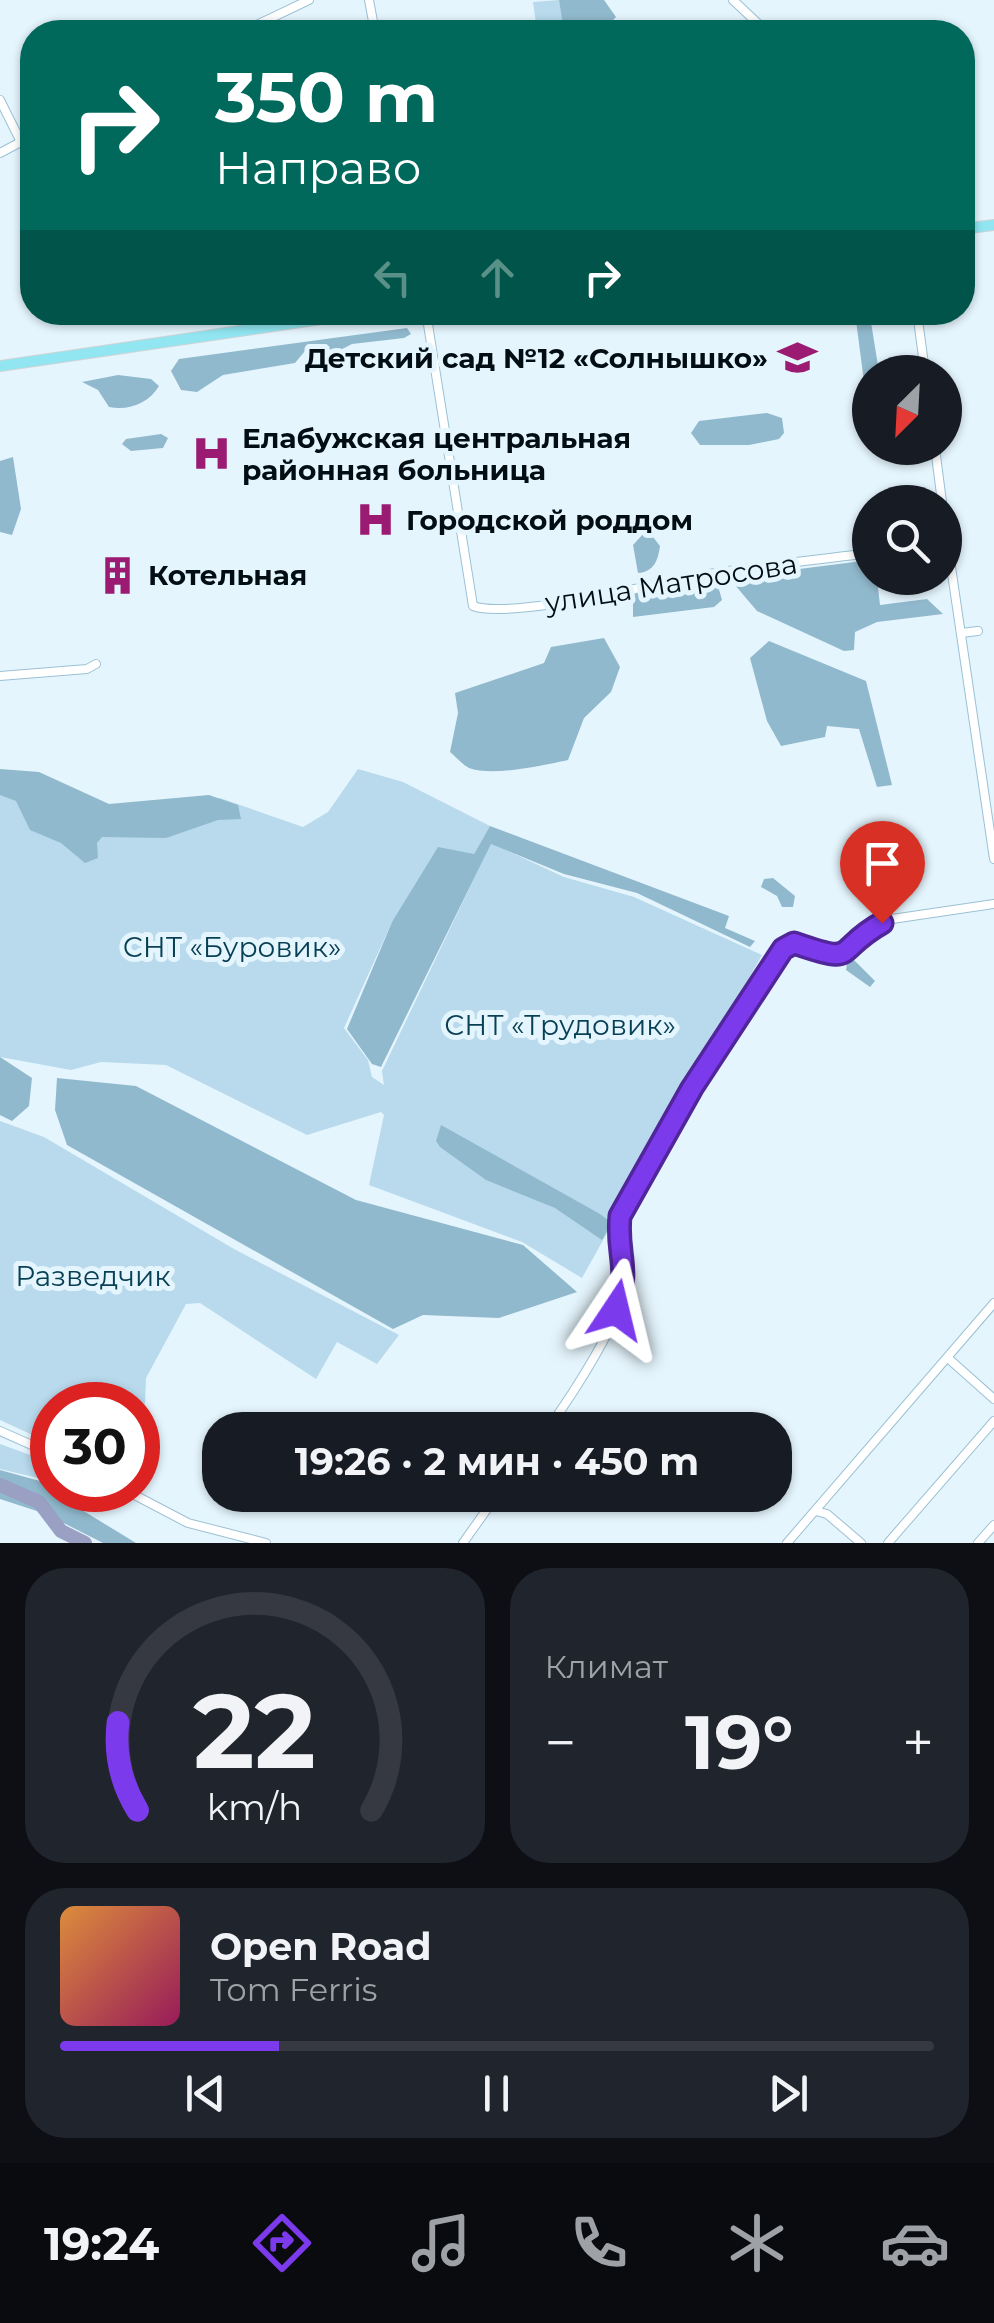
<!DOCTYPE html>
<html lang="ru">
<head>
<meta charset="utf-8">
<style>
  body { margin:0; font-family:Montserrat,sans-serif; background:#20242c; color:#f1f3f6; height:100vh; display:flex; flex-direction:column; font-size:38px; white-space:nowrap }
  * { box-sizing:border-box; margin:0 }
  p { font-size:32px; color:#9ea1a6 }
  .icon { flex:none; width:55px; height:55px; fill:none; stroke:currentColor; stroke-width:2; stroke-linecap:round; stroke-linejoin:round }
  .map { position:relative; height:1543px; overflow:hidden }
  .details { display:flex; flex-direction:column; gap:25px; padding:25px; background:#0d0f14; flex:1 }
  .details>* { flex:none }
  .top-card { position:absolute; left:20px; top:20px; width:955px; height:305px; border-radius:40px; box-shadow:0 2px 8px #0004; background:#00695c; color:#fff; overflow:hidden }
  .needle { width:65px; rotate:204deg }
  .controls { position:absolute; left:852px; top:355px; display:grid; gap:20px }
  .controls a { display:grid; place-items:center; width:110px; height:110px; border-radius:50%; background:#171b24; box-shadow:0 2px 8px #0004; font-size:50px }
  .speed { position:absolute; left:30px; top:1382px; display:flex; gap:20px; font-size:50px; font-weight:700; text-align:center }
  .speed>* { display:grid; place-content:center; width:130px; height:130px; border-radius:50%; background:#171b24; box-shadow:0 2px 8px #0004; line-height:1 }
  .speed .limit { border:15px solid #d22; background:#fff; color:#111 }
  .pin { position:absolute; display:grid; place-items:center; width:85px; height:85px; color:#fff; margin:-102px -42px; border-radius:50% 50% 50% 0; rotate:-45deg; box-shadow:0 0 10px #0007 }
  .pin .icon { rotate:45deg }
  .me { position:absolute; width:110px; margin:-55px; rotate:10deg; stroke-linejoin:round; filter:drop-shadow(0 0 8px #0008) }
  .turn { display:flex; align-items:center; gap:35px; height:210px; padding:0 30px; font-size:45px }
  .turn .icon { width:130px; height:130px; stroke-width:2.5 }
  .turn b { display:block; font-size:70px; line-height:85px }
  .lanes { display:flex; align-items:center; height:95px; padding:0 30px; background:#0003; justify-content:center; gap:50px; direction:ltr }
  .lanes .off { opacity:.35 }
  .big { font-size:75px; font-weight:700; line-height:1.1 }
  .details .card { flex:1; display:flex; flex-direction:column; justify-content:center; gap:15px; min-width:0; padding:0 35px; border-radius:40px; background:#20242c }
  .details .dial { align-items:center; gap:0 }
  .dial svg { height:260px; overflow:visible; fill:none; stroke:#363941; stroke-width:7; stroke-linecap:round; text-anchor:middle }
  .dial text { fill:#f1f3f6; stroke:none }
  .song { display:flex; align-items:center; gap:30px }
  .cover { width:120px; height:120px; border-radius:15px; background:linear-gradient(135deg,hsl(30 70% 55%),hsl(330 70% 35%)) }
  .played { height:10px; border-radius:5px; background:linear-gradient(90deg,#7c3aed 25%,#363941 25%) }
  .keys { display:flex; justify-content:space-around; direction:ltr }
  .heat { display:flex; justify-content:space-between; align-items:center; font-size:55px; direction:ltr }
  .details .tiles { flex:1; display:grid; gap:25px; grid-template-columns:1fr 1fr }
  .card:last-child { grid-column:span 2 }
  .trip { position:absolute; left:202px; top:1412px; width:590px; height:100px; border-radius:40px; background:#171b24; box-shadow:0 2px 8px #0004; font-weight:700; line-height:100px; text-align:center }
  .tab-bar { display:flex; height:160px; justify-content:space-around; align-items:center; background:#090b0e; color:#9ea1a6 }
  .tab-bar .icon { width:70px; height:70px }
  .tab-bar .current { color:#7c3aed }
  .tab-bar b { font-size:45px; color:#f1f3f6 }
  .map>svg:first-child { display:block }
</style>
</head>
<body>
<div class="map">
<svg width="994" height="1543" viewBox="0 0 994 1543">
  <rect width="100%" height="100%" fill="#e5f5fd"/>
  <g fill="#b8daec">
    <polygon points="559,0 564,25 537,30 533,2"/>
    <polygon points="358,769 403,782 490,826 474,854 392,922 344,1028 368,1060 372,1077 384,1085 382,1071 491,843 564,877 634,897 762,955 582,1278 522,1242 369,1185 384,1115 381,1112 307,1135 166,1065 101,1062 71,1070 0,1057 0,785 88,812 220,798 303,827 328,812"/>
    <polygon points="0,1121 44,1137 234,1249 399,1335 377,1364 337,1342 316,1379 200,1303 186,1304 146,1378 145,1403 138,1419 138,1405 52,1405 52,1444 0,1420"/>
    <polygon points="0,1444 52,1463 46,1480 0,1469"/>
  </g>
  <g fill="#91b9cd">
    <polygon points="559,0 604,0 616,17 601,32 520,32 563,25"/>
    <polygon points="855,313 870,316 879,372 870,372 870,392 865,389"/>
    <polygon points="407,328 411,334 404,338 352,344 327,357 305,351 295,363 223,375 197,392 181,390 171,371 179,359"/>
    <path d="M118,375L151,379L159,386C149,403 129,411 109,407L98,390L82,382Z"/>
    <polygon points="767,413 782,418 784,433 779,439 749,445 700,445 691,433 699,421"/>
    <polygon points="161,434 168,438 163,448 131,451 122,444 126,439"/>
    <polygon points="13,457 21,509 12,535 0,532 0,461"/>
    <path d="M650,533L660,546C658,560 654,572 638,573L633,545L643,534Z"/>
    <polygon points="870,560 870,578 928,578 925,583 878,588 880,605 927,599 943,614 877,622 855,632 854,650 844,651 757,611 729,578"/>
    <polygon points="705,581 718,586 722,600 714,607 633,617 633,594"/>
    <path d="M604,638L620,667L611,692L584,718L568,760C545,765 492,777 469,768C463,765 456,757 450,752L458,713L455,693L544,663L551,647Z"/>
    <polygon points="769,641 866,681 892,785 877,787 859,729 827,726 825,737 781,746 767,721 750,658"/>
    <polygon points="0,769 39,772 109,804 209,795 238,805 241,819 218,820 166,838 102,837 97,843 98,858 85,863 61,843 30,830 16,801 0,795"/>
    <path d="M879,823L894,825L897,831L873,844L866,877C854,866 852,843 860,828Z"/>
    <polygon points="490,826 729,916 725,928 755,941 750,947 637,893 564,874 491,844 381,1067 372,1064 347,1029 392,922 438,847 474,854"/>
    <polygon points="773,878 795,896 793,907 782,907 777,896 761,887 764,879"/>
    <polygon points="854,960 875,981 870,987 846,970 847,963"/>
    <polygon points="0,1057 32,1078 29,1106 12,1121 0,1115"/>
    <polygon points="57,1078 136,1086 356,1200 523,1245 577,1292 499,1318 423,1315 393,1329 67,1145 55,1110"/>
    <polygon points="441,1125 600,1214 612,1223 602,1240 555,1208 486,1180 440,1147 436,1141"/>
    <polygon points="0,1470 47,1483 77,1507 136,1543 103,1543 46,1514 0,1499"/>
  </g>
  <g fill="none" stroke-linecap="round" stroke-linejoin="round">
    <polyline stroke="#99a0c3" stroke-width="14" points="0,1485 39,1502 61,1531 85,1543"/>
    <defs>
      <g id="minor">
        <polyline points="369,0 375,32"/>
        <polyline points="733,0 767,32"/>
        <polyline points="242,32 309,0"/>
        <polyline points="0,100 21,142"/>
        <polyline points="0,153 32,136"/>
        <path d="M426,312L473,606C510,620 662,582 709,574C762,565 816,560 870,553"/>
        <polyline points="917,312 925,372"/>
        <polyline points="935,448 942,502"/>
        <polyline points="945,526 994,859"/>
        <polyline points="961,633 978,631"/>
        <polyline points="0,676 87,669 96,664"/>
        <polyline points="949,1359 994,1399"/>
        <path d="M547,1430C570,1398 625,1316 626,1278C626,1256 618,1238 620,1216L692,1088L785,946L794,943L834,957L849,952L874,927L892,919L994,904"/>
        <polyline points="0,1431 52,1454"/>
        <polyline points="125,1490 188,1523 266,1543"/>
        <polyline points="816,1511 827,1514 861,1543"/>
        <polyline points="463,1543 497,1495"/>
        <polyline points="787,1543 994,1303"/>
        <polyline points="888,1543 994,1421"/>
        <polyline points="978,1543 994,1525"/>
      </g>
      <g id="major">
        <polyline points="962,229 994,225"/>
        <polyline points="0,366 370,312"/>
      </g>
    </defs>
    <use href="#minor" stroke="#9bc1d4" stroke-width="10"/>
    <use href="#major" stroke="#d1d4d5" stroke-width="12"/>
    <use href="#minor" stroke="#fff" stroke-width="8"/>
    <use href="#major" stroke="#91e6f1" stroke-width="10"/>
  </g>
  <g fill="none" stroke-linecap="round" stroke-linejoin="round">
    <defs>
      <path id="route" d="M616,1310C631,1268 616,1254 620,1216L692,1088L783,949L794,943C860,966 832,951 882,923"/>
    </defs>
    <use href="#route" stroke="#51269a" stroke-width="25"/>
    <use href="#route" stroke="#7c3aed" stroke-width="18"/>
  </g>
  <defs>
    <symbol id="school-bare" viewBox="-9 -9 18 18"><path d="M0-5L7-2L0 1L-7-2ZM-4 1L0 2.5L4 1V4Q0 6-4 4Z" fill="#9a1b71" stroke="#e5f5fd" stroke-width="2.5" paint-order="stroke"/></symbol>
    <symbol id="hospital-bare" viewBox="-9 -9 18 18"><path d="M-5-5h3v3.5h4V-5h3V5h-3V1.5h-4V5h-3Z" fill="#9a1b71" stroke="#e5f5fd" stroke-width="2.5" paint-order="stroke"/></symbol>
    <symbol id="building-bare" viewBox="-9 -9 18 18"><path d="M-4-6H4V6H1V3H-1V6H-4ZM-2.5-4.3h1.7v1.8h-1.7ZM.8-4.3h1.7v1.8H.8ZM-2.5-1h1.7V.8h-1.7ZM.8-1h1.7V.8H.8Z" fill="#9a1b71" stroke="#e5f5fd" stroke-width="2.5" paint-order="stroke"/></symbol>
  </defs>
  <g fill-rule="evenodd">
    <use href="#school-bare" x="770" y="330" width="55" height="55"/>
    <use href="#hospital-bare" x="184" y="426" width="55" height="55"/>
    <use href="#hospital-bare" x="348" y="492" width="55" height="55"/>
    <use href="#building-bare" x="90" y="548" width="55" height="55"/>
  </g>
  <g text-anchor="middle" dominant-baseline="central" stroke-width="10" stroke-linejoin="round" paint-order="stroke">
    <g font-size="28" font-weight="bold" fill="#020e14" stroke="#e5f5fd" text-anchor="start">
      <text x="768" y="358" text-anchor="end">Детский сад №12 «Солнышко»</text>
      <text x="242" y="438">Елабужская центральная<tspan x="242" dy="32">районная больница</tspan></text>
      <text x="406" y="520">Городской роддом</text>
      <text x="148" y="575">Котельная</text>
    </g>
    <g font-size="28" fill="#020e14" stroke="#e5f5fd">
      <text transform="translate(671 583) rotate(-9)">улица Матросова</text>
    </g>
    <g font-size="28" fill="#073f54" stroke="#e5f5fd">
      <text x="232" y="947">СНТ «Буровик»</text>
      <text x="560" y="1025">СНТ «Трудовик»</text>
      <text x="93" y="1276">Разведчик</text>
    </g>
  </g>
</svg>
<div class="controls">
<a><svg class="needle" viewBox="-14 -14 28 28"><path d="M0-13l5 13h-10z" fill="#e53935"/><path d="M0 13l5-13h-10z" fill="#9ea1a6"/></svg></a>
<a><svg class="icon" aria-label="search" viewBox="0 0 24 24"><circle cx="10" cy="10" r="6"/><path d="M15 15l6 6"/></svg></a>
</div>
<div class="speed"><div class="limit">30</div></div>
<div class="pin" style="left:882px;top:923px;background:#d93025"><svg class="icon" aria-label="arrive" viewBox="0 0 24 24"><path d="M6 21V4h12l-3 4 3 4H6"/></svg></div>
<svg class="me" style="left:616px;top:1310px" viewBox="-20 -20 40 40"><path d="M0-17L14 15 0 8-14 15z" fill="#7c3aed" stroke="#fff" stroke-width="4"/></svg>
<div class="trip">19:26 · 2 мин · 450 m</div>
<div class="top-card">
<div class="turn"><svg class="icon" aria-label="right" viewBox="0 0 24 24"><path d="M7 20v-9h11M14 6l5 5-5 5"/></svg><div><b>350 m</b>Направо</div></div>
<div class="lanes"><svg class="icon off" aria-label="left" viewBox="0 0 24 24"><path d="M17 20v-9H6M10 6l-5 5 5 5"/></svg><svg class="icon off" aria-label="ahead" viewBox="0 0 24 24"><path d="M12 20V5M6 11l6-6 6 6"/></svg><svg class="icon" aria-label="right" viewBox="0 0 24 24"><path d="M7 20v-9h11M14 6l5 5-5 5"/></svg></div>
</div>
</div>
<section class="details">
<div class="tiles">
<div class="card dial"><svg viewBox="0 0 100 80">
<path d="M14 69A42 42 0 1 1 86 69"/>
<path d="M14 69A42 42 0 0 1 8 42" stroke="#7c3aed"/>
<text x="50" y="56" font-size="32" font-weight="700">22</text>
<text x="50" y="72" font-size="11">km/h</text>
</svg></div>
<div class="card"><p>Климат</p>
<div class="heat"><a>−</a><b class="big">19°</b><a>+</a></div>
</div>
<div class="card">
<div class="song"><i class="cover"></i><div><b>Open Road</b><p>Tom Ferris</p></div></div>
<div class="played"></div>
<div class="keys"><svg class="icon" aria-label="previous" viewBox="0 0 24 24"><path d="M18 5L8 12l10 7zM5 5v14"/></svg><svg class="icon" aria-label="pause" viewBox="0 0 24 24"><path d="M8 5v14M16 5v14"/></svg><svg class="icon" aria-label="next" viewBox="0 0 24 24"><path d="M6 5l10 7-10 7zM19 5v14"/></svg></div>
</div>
</div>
</section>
<nav class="tab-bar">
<b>19:24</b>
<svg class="icon current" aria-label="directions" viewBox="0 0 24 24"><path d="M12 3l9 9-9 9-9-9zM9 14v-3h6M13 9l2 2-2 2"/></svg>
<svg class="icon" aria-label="music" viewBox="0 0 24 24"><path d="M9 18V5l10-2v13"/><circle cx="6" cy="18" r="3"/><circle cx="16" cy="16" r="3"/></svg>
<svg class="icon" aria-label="phone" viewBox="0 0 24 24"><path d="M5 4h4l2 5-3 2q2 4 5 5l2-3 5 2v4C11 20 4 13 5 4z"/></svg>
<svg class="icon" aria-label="climate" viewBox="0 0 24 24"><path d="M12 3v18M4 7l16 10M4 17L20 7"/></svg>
<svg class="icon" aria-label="car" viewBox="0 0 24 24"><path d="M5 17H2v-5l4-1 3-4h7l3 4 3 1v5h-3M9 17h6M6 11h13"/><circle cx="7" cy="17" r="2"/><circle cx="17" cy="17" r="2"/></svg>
</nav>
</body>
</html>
